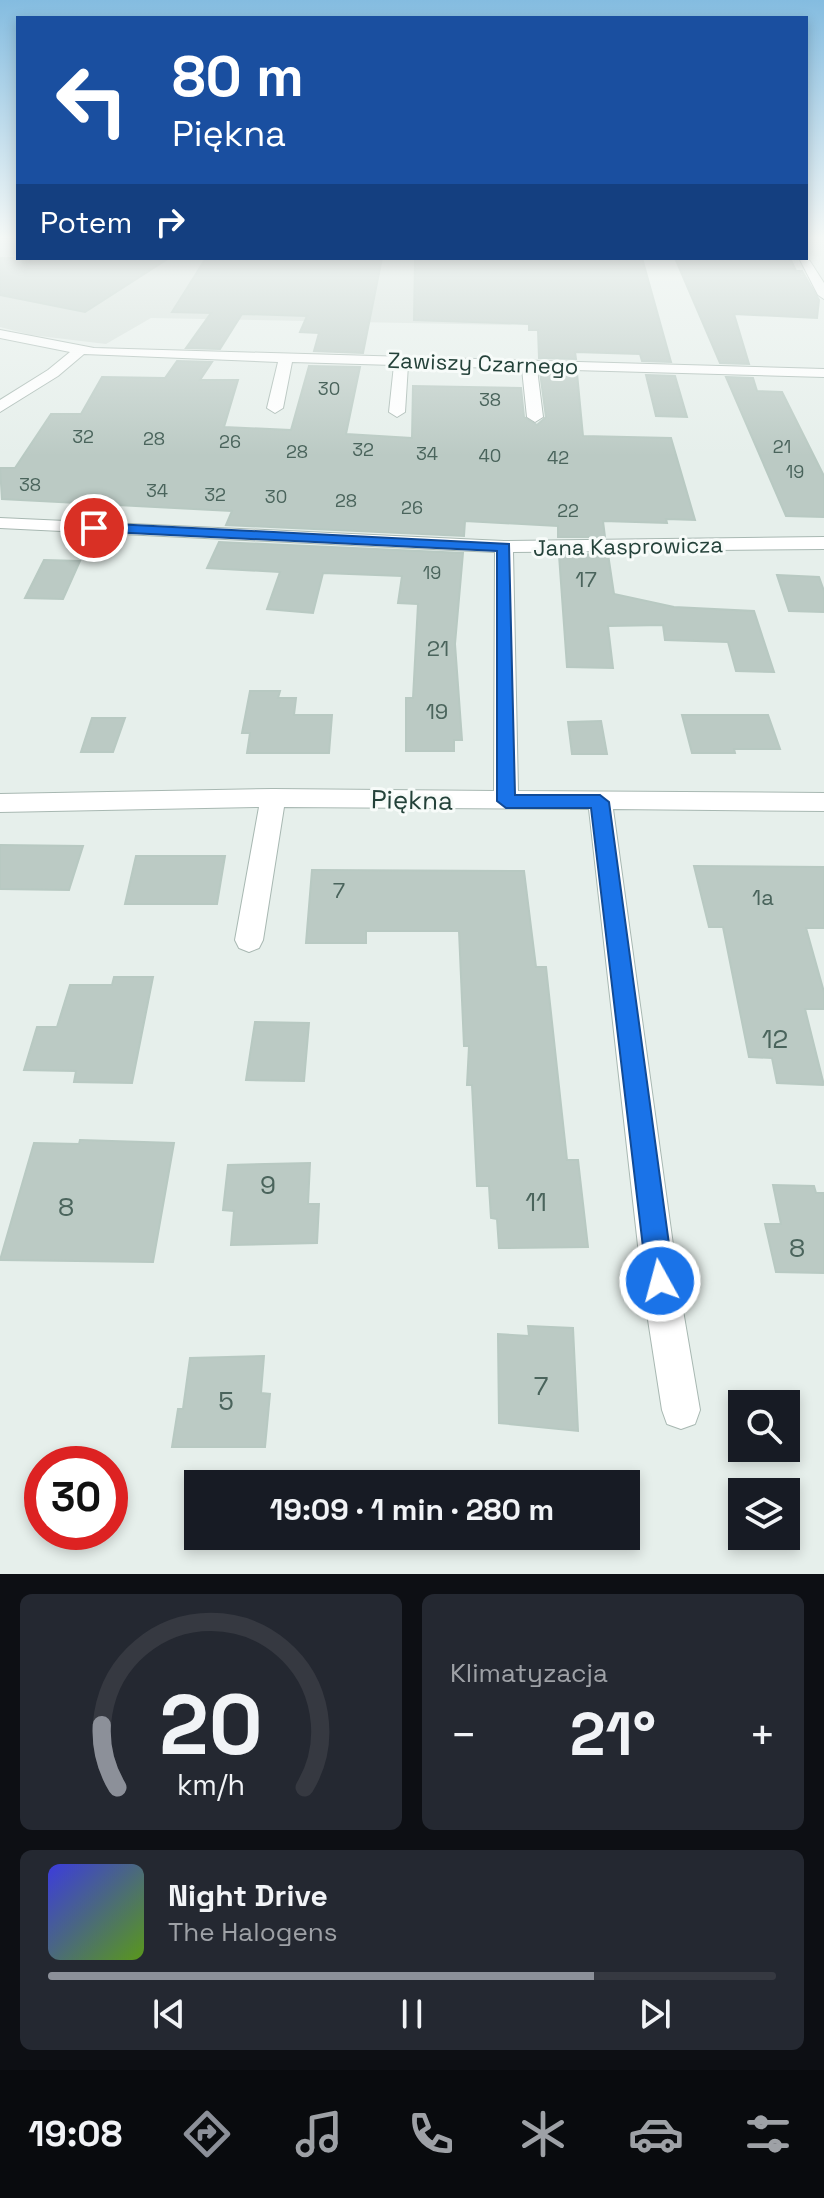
<!DOCTYPE html>
<html lang="pl">
<head>
<meta charset="utf-8">
<style>
  body { margin:0; font-family:"Space Grotesk",sans-serif; background:#242831; color:#f1f3f6; height:100vh; display:flex; flex-direction:column; font-size:30px; white-space:nowrap }
  * { box-sizing:border-box; margin:0 }
  p { font-size:26px; color:#9ea1a6 }
  .icon { flex:none; width:44px; height:44px; fill:none; stroke:currentColor; stroke-width:2; stroke-linecap:round; stroke-linejoin:round }
  .map { position:relative; height:1574px; overflow:hidden }
  .sheet { display:flex; flex-direction:column; gap:20px; padding:20px; background:#0d0f14; flex:1 }
  .sheet>* { flex:none }
  .guide { position:absolute; left:16px; top:16px; width:792px; height:244px; border-radius:0px; box-shadow:0 4px 12px #0003; background:#1a4fa0; color:#fff; overflow:hidden }
  .tools { position:absolute; left:728px; top:1390px; display:grid; gap:16px }
  .tools a { display:grid; place-items:center; width:72px; height:72px; border-radius:0px; background:#171b24; box-shadow:0 4px 12px #0003; font-size:40px }
  .speed { position:absolute; left:24px; top:1446px; display:flex; gap:16px; font-size:40px; font-weight:700; text-align:center }
  .speed>* { display:grid; place-content:center; width:104px; height:104px; border-radius:50%; background:#171b24; box-shadow:0 4px 12px #0003; line-height:1 }
  .speed .limit { border:12px solid #d22; background:#fff; color:#111 }
  .pin { position:absolute; display:grid; place-items:center; width:68px; height:68px; color:#fff; margin:-34px; border:4px solid #fff; border-radius:50%; box-shadow:0 2px 8px #0007 }
  .me { position:absolute; width:88px; margin:-44px; rotate:353deg; stroke-linejoin:round; filter:drop-shadow(0 0 6px #0008) }
  .turn { display:flex; align-items:center; gap:28px; height:168px; padding:0 24px; font-size:36px }
  .turn .icon { width:104px; height:104px; stroke-width:2.5 }
  .turn b { display:block; font-size:56px; line-height:68px }
  .then { display:flex; align-items:center; height:76px; padding:0 24px; background:#0003; gap:16px; font-size:30px }
  .big { font-size:60px; font-weight:800; line-height:1.1 }
  .sheet .card { flex:1; display:flex; flex-direction:column; justify-content:center; gap:12px; min-width:0; padding:0 28px; border-radius:12px; background:#242831 }
  .sheet .dial { align-items:center; gap:0 }
  .dial svg { height:208px; overflow:visible; fill:none; stroke:#363941; stroke-width:7; stroke-linecap:round; text-anchor:middle }
  .dial text { fill:#f1f3f6; stroke:none }
  .song { display:flex; align-items:center; gap:24px }
  .cover { width:96px; height:96px; border-radius:12px; background:linear-gradient(135deg,hsl(240 70% 55%),hsl(90 70% 35%)) }
  .played { height:8px; border-radius:4px; background:linear-gradient(90deg,#8c9099 75%,#363941 75%) }
  .keys { display:flex; justify-content:space-around; direction:ltr }
  .heat { display:flex; justify-content:space-between; align-items:center; font-size:44px; direction:ltr }
  .sheet .tiles { flex:1; display:grid; gap:20px; grid-template-columns:1fr 1fr }
  .card:last-child { grid-column:span 2 }
  .trip { position:absolute; left:184px; top:1470px; width:456px; height:80px; border-radius:0px; background:#171b24; box-shadow:0 4px 12px #0003; font-weight:800; line-height:80px; text-align:center }
  .tab-bar { display:flex; height:128px; justify-content:space-around; align-items:center; background:#090b0e; color:#9ea1a6 }
  .tab-bar .icon { width:56px; height:56px }
  .tab-bar .current { color:#8c9099 }
  .tab-bar b { font-size:36px; color:#f1f3f6 }
  .map>svg:first-child { display:block }
</style>
</head>
<body>
<div class="map">
<svg width="824" height="1574" viewBox="0 0 824 1574">
  <rect width="100%" height="100%" fill="#e6efeb"/>
  <polygon fill="#d4dfda" points="0,236 18,236 18,258 580,258 589,302 509,325 151,318 106,344 31,335 0,327"/>
  <g fill="#bbcac4" stroke="#b8c9c2" stroke-width="2">
    <polygon points="0,258 169,258 85,312 0,295"/>
    <polygon points="206,258 382,258 363,353 314,351 319,333 300,332 307,316 242,314 220,349 186,348 211,313 172,312"/>
    <polygon points="415,258 642,258 671,362 642,361 640,354 575,352 576,359 539,358 538,330 529,330 529,324 414,320"/>
    <polygon points="675,258 790,258 796,271 802,271 819,300 817,318 734,314 749,364 720,363"/>
    <polygon points="177,361 212,362 200,380 238,380 224,427 291,430 309,366 360,367 346,434 412,438 413,386 521,388 524,417 537,425 546,417 540,372 577,373 583,436 671,438 695,520 666,519 667,523 603,521 605,537 558,537 558,526 465,521 464,536 226,525 232,511 2,499 0,468 15,468 51,414 81,414 102,377 165,378"/>
    <polygon points="646,375 675,376 687,417 656,416"/>
    <polygon points="726,377 753,378 757,391 782,392 824,476 824,517 786,516"/>
    <polygon points="219,542 463,553 455,644 462,740 454,740 454,751 406,751 406,698 413,698 418,604 398,603 402,576 323,573 313,613 267,609 280,572 207,568"/>
    <polygon points="608,554 614,594 674,607 754,611 774,672 736,671 728,642 665,640 663,625 608,626 613,668 567,667 559,555"/>
    <polygon points="44,560 80,561 63,599 25,598"/>
    <polygon points="777,575 819,577 824,591 824,612 789,611"/>
    <polygon points="250,691 280,691 278,698 296,698 294,715 332,715 329,753 247,753 250,733 242,733"/>
    <polygon points="682,715 768,715 780,749 734,749 735,753 692,753"/>
    <polygon points="125,718 113,752 81,752 92,718"/>
    <polygon points="601,721 607,754 572,754 568,722"/>
    <polygon points="0,845 83,846 69,890 0,889"/>
    <polygon points="136,856 225,856 217,904 125,904"/>
    <polygon points="694,866 824,867 824,928 806,928 824,992 824,1009 805,1009 824,1085 777,1083 772,1058 749,1057 723,927 709,927"/>
    <polygon points="312,870 524,871 536,967 546,967 567,1160 578,1160 588,1247 499,1248 497,1219 491,1218 489,1186 477,1186 472,1085 467,1085 469,1046 464,1046 459,931 366,931 366,943 306,943"/>
    <polygon points="114,977 153,977 132,1083 74,1082 76,1071 24,1070 37,1027 57,1027 70,985 112,985"/>
    <polygon points="255,1022 309,1023 304,1081 246,1080"/>
    <polygon points="80,1140 174,1143 153,1262 0,1260 34,1143 79,1144"/>
    <polygon points="310,1163 308,1204 319,1204 317,1243 231,1245 234,1211 223,1210 228,1165"/>
    <polygon points="773,1185 814,1186 816,1193 824,1193 824,1273 776,1272 765,1224 781,1224"/>
    <polygon points="528,1326 573,1328 578,1431 499,1423 498,1334 529,1336"/>
    <polygon points="264,1356 261,1393 270,1394 265,1447 172,1447 178,1409 183,1409 190,1358"/>
  </g>
  <g fill="none" stroke-linecap="round" stroke-linejoin="round">
    <defs>
      <g id="minor">
        <polygon points="806,255 824,283 824,299 818,295 799,258 806,258"/>
        <polygon points="0,330 94,348 824,369 824,377 537,369 543,417 535,422 527,417 522,369 408,365 405,412 397,417 389,412 394,365 292,362 283,408 275,413 267,408 278,362 84,354 58,376 0,412 0,400 48,370 70,352 0,338"/>
        <polygon points="0,518 504,541 824,537 824,549 513,552 518,791 824,793 824,811 613,809 678,1281 700,1410 695,1424 681,1429 667,1424 662,1410 642,1281 589,809 284,807 263,940 259,948 249,952 239,948 235,940 259,807 0,812 0,794 273,789 494,791 495,552 0,528"/>
      </g>
    </defs>
    <use href="#minor" stroke="#a8b8b2" stroke-width="2"/>
    <use href="#minor" fill="#fff" fill-rule="evenodd"/>
  </g>
  <linearGradient id="sky" x2="0" y2="1"><stop stop-color="#84bce0"/><stop offset="0.52" stop-color="#f4f8f6"/><stop offset="1" stop-color="#f4f8f6" stop-opacity="0"/></linearGradient>
  <rect width="824" height="456" fill="url(#sky)"/>
  <polygon fill="#1a73e8" stroke="#114b97" stroke-width="2" points="94,523 509,544 515,795 600,795 609,802 674,1281 670,1290 660,1294 651,1290 647,1281 591,808 506,808 497,801 497,551 90,531 90,525"/>
  <g text-anchor="middle" dominant-baseline="central" stroke-width="6" stroke-linejoin="round" paint-order="stroke">
    <g font-size="18" fill="#4a645c">
      <text x="329" y="388">30</text>
      <text x="490" y="399">38</text>
      <text x="83" y="436">32</text>
      <text x="154" y="438">28</text>
      <text x="230" y="441">26</text>
      <text x="782" y="446">21</text>
      <text x="363" y="449">32</text>
      <text x="297" y="451">28</text>
      <text x="427" y="453">34</text>
      <text x="490" y="455">40</text>
      <text x="558" y="457">42</text>
      <text x="795" y="471">19</text>
      <text x="30" y="484">38</text>
      <text x="157" y="490">34</text>
      <text x="215" y="494">32</text>
      <text x="276" y="496">30</text>
      <text x="346" y="500">28</text>
      <text x="412" y="507">26</text>
      <text x="568" y="510">22</text>
      <text x="432" y="572">19</text>
    </g>
    <g font-size="22" fill="#24423a" stroke="#f7fbf9">
      <text transform="translate(483 363) rotate(2)">Zawiszy Czarnego</text>
      <text transform="translate(628 546) rotate(-1)">Jana Kasprowicza</text>
    </g>
    <g font-size="22" fill="#4a645c">
      <text x="586" y="579">17</text>
      <text x="438" y="648">21</text>
      <text x="437" y="711">19</text>
      <text x="339" y="890">7</text>
      <text x="763" y="897">1a</text>
    </g>
    <g font-size="26" fill="#24423a" stroke="#f7fbf9">
      <text transform="translate(412 800) rotate(1)">Piękna</text>
    </g>
    <g font-size="26" fill="#4a645c">
      <text x="775" y="1039">12</text>
      <text x="268" y="1185">9</text>
      <text x="536" y="1202">11</text>
      <text x="66" y="1207">8</text>
      <text x="797" y="1248">8</text>
      <text x="541" y="1386">7</text>
      <text x="226" y="1401">5</text>
    </g>
  </g>
</svg>
<div class="tools">
<a><svg class="icon" aria-label="search" viewBox="0 0 24 24"><circle cx="10" cy="10" r="6"/><path d="M15 15l6 6"/></svg></a>
<a><svg class="icon" aria-label="layers" viewBox="0 0 24 24"><path d="M12 4l9 5-9 5-9-5zM3 14l9 5 9-5"/></svg></a>
</div>
<div class="speed"><div class="limit">30</div></div>
<div class="pin" style="left:94px;top:528px;background:#d93025"><svg class="icon" aria-label="arrive" viewBox="0 0 24 24"><path d="M6 21V4h12l-3 4 3 4H6"/></svg></div>
<svg class="me" style="left:660px;top:1281px" viewBox="-20 -20 40 40"><circle r="17" fill="#1a73e8" stroke="#fff" stroke-width="3"/><path d="M0-11L8 9 0 5-8 9z" fill="#fff"/></svg>
<div class="trip">19:09 · 1 min · 280 m</div>
<div class="guide">
<div class="turn"><svg class="icon" aria-label="left" viewBox="0 0 24 24"><path d="M17 20v-9H6M10 6l-5 5 5 5"/></svg><div><b>80 m</b>Piękna</div></div>
<div class="then">Potem<svg class="icon" aria-label="right" viewBox="0 0 24 24"><path d="M7 20v-9h11M14 6l5 5-5 5"/></svg></div>
</div>
</div>
<section class="sheet">
<div class="tiles">
<div class="card dial"><svg viewBox="0 0 100 80">
<path d="M14 69A42 42 0 1 1 86 69"/>
<path d="M14 69A42 42 0 0 1 8 45" stroke="#8c9099"/>
<text x="50" y="56" font-size="32" font-weight="700">20</text>
<text x="50" y="72" font-size="11">km/h</text>
</svg></div>
<div class="card"><p>Klimatyzacja</p>
<div class="heat"><a>−</a><b class="big">21°</b><a>+</a></div>
</div>
<div class="card">
<div class="song"><i class="cover"></i><div><b>Night Drive</b><p>The Halogens</p></div></div>
<div class="played"></div>
<div class="keys"><svg class="icon" aria-label="previous" viewBox="0 0 24 24"><path d="M18 5L8 12l10 7zM5 5v14"/></svg><svg class="icon" aria-label="pause" viewBox="0 0 24 24"><path d="M8 5v14M16 5v14"/></svg><svg class="icon" aria-label="next" viewBox="0 0 24 24"><path d="M6 5l10 7-10 7zM19 5v14"/></svg></div>
</div>
</div>
</section>
<nav class="tab-bar">
<b>19:08</b>
<svg class="icon current" aria-label="directions" viewBox="0 0 24 24"><path d="M12 3l9 9-9 9-9-9zM9 14v-3h6M13 9l2 2-2 2"/></svg>
<svg class="icon" aria-label="music" viewBox="0 0 24 24"><path d="M9 18V5l10-2v13"/><circle cx="6" cy="18" r="3"/><circle cx="16" cy="16" r="3"/></svg>
<svg class="icon" aria-label="phone" viewBox="0 0 24 24"><path d="M5 4h4l2 5-3 2q2 4 5 5l2-3 5 2v4C11 20 4 13 5 4z"/></svg>
<svg class="icon" aria-label="climate" viewBox="0 0 24 24"><path d="M12 3v18M4 7l16 10M4 17L20 7"/></svg>
<svg class="icon" aria-label="car" viewBox="0 0 24 24"><path d="M5 17H2v-5l4-1 3-4h7l3 4 3 1v5h-3M9 17h6M6 11h13"/><circle cx="7" cy="17" r="2"/><circle cx="17" cy="17" r="2"/></svg>
<svg class="icon" aria-label="filters" viewBox="0 0 24 24"><path d="M4 7h16M4 17h16"/><circle cx="9" cy="7" r="2"/><circle cx="15" cy="17" r="2"/></svg>
</nav>
</body>
</html>
